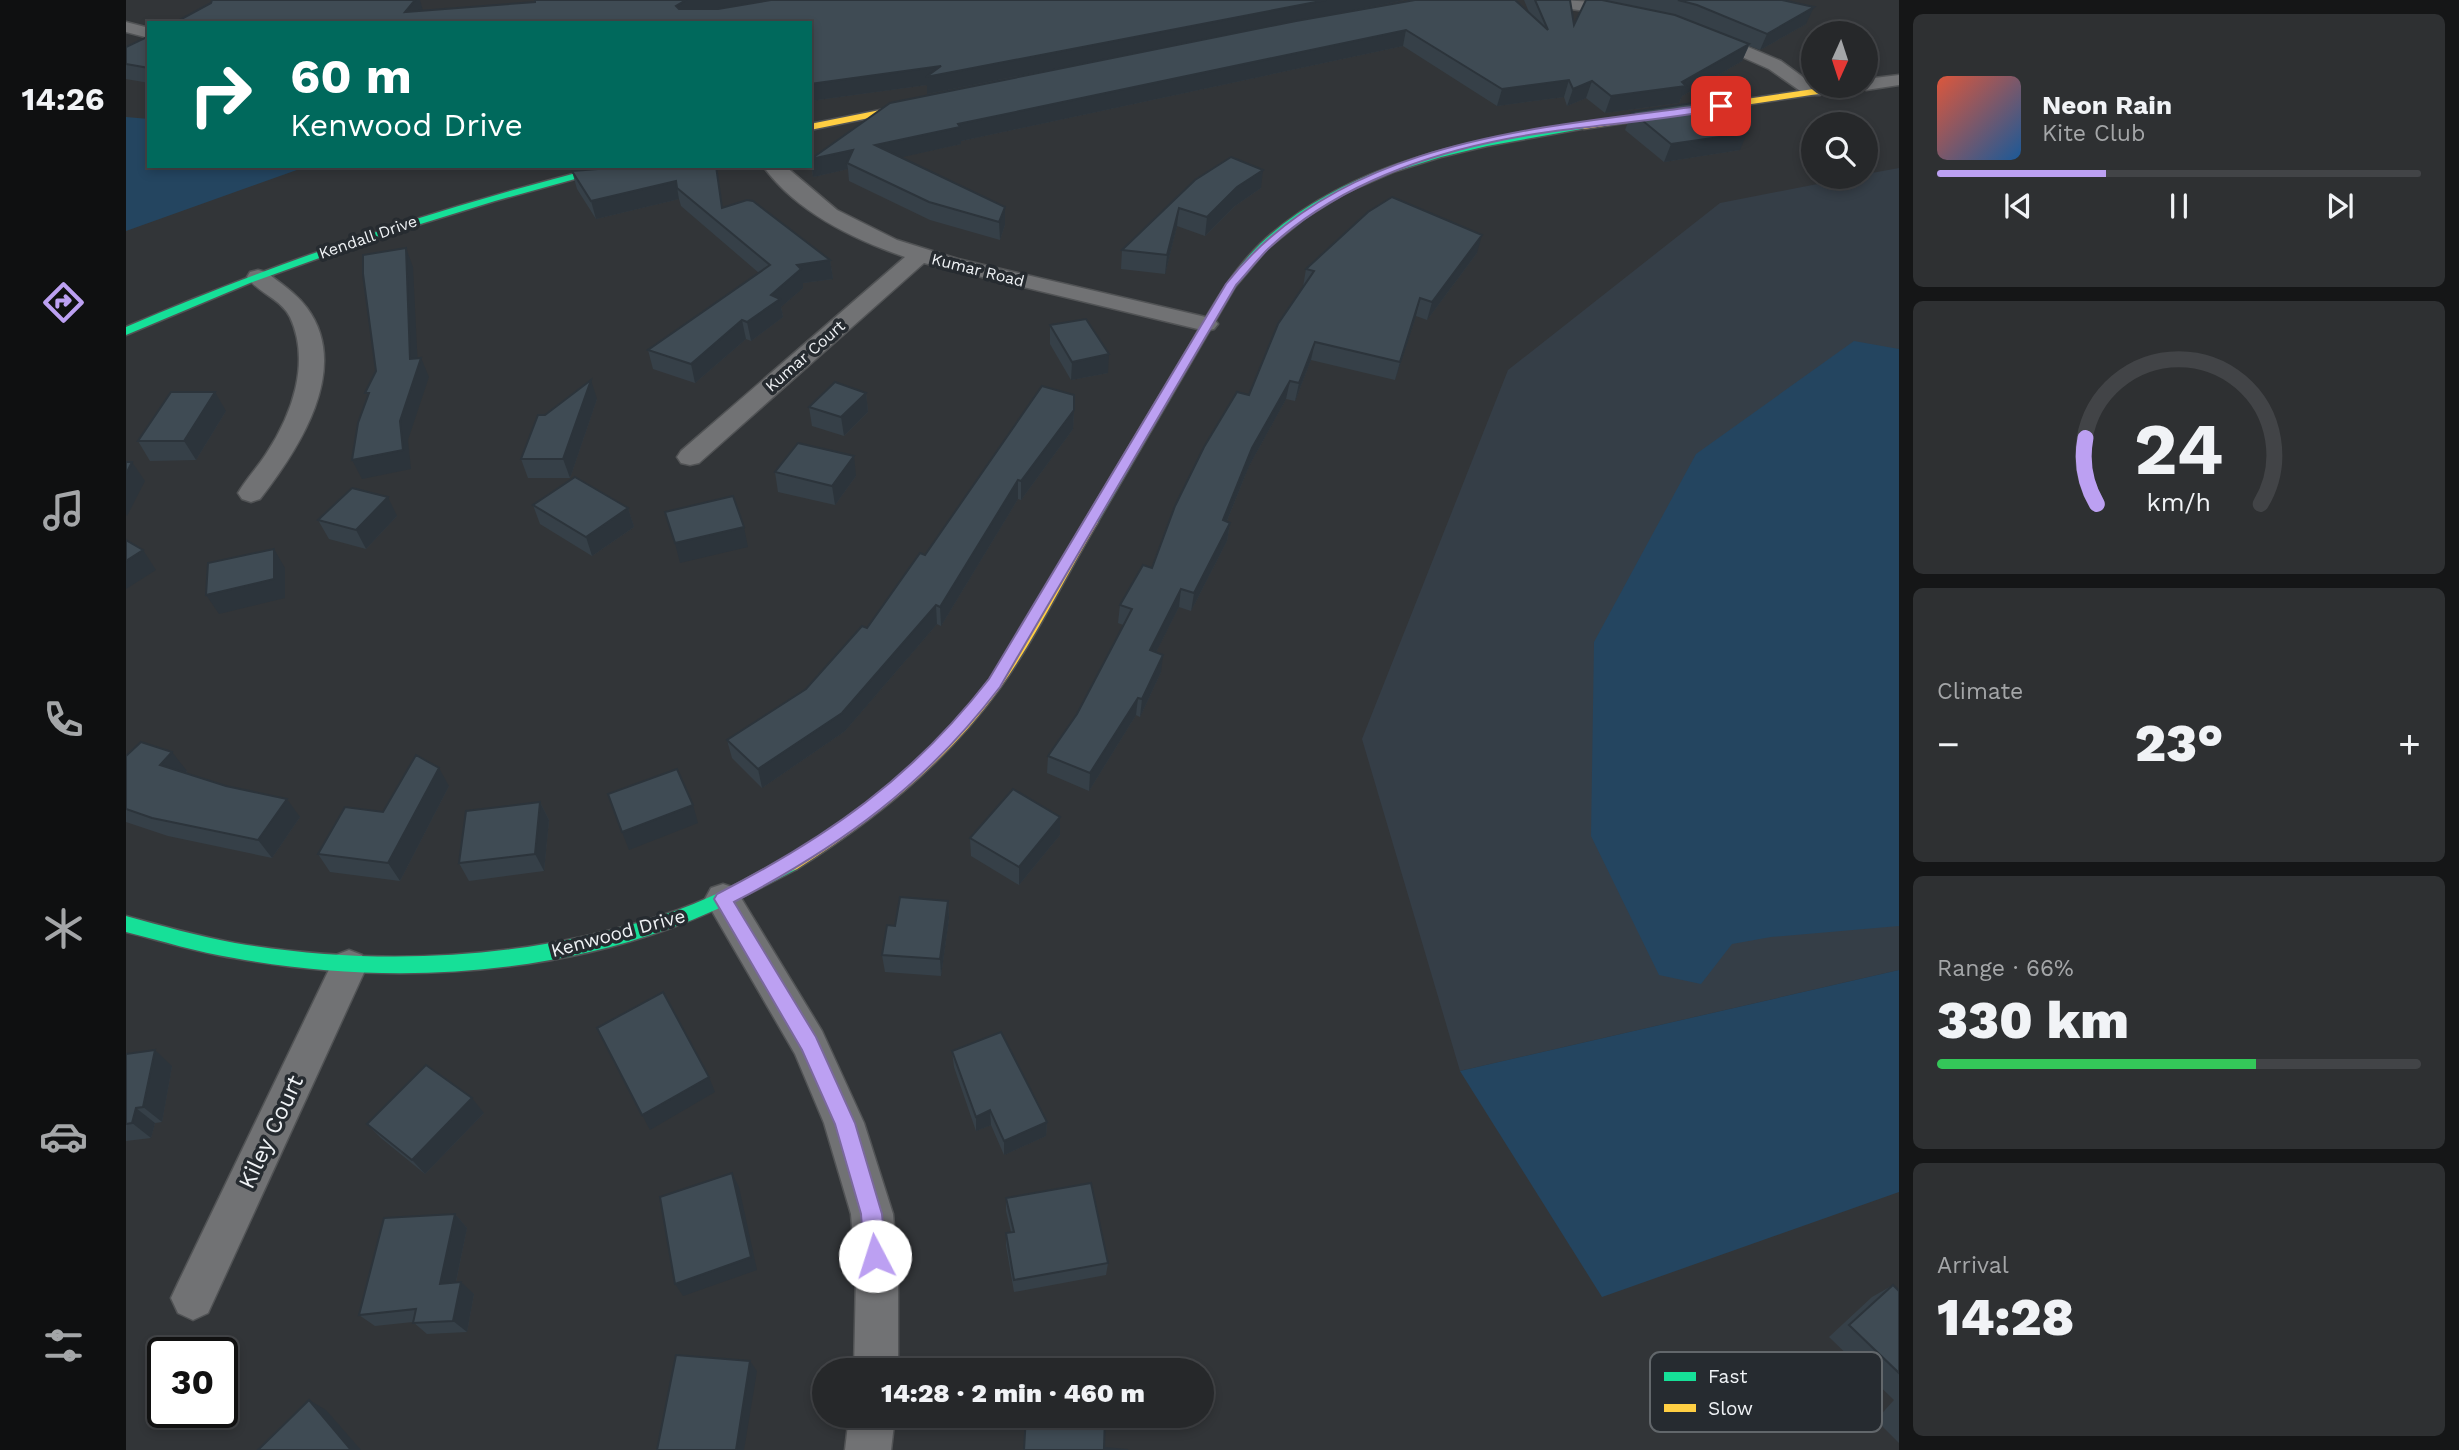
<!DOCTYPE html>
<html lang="en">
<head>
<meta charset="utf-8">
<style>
  body { margin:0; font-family:"Work Sans",sans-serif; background:#2e3032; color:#f1f3f6; height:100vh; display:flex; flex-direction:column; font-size:26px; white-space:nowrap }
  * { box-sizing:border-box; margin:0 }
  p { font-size:23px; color:#a4a6a8 }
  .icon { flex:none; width:38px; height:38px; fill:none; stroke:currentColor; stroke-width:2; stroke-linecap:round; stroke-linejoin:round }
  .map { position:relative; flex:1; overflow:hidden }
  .sheet { display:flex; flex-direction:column; gap:14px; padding:14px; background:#151617; width:560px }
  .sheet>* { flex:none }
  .top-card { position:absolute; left:21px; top:21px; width:665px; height:147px; border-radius:0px; box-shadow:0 4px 10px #0003,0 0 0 2px #424447; background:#00695c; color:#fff; overflow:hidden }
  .needle { width:46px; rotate:183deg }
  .fabs { position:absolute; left:1675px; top:21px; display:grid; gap:14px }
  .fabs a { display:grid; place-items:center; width:77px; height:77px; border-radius:50%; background:#26282a; box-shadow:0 4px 10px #0003,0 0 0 2px #424447; font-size:35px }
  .speed { position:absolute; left:21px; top:1337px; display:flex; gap:14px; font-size:35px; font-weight:700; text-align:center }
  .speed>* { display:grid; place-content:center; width:91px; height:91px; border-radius:50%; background:#26282a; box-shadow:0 4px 10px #0003,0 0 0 2px #424447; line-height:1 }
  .speed .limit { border:4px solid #111; border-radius:10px; background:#fff; color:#111 }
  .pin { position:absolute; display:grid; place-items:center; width:60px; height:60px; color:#fff; margin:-30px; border-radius:14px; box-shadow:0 4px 10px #0006 }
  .me { position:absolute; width:77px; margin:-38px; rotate:355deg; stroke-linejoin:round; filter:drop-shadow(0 0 5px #0008) }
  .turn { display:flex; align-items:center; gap:24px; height:147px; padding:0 28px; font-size:32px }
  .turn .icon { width:91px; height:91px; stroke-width:2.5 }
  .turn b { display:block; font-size:49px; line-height:60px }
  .big { font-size:52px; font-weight:800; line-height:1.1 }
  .sheet .tile { flex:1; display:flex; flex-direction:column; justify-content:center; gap:10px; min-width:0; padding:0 24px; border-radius:10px; background:#2e3032 }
  .sheet .dial { align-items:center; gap:0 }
  .dial svg { height:182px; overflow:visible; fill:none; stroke:#424447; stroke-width:7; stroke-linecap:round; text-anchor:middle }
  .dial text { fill:#f1f3f6; stroke:none }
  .song { display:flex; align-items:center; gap:21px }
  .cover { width:84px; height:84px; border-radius:10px; background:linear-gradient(135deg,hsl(10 70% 55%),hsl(210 70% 35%)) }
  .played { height:7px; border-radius:4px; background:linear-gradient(90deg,#bca0f2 35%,#424447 35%) }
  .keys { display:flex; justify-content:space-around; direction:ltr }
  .heat { display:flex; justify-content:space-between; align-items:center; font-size:38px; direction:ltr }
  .charge { height:10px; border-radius:5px; background:linear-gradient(90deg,#34c759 66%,#424447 0) }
  .trip { position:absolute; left:686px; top:1358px; width:402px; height:70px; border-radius:35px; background:#26282a; box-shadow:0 4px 10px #0003,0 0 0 2px #424447; font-weight:800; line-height:70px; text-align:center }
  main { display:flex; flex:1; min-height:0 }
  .tabs { display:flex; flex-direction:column; width:126px; justify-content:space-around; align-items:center; background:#0f1011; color:#a4a6a8 }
  .tabs .icon { width:49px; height:49px }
  .tabs .current { color:#bca0f2 }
  .tabs b { font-size:32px; color:#f1f3f6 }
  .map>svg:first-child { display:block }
</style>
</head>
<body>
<main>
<nav class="tabs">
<b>14:26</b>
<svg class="icon current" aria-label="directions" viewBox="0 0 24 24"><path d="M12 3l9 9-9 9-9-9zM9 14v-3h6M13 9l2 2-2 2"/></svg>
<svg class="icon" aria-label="music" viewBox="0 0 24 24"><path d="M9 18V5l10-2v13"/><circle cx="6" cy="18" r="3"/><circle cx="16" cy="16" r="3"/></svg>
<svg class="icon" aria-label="phone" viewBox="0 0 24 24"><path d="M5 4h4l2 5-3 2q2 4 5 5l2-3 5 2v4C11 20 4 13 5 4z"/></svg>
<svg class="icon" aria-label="climate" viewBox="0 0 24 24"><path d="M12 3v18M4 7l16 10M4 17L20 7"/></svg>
<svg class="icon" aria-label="car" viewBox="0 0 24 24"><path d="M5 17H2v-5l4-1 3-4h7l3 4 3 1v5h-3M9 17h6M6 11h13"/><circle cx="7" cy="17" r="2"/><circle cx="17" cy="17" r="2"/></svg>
<svg class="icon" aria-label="filters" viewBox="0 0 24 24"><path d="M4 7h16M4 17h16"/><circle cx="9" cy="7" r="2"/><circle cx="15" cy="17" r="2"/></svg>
</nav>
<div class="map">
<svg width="1773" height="1450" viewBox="0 0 1773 1450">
  <rect width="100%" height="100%" fill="#323538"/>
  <polygon fill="#353e47" points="1773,168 1773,970 1334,1071 1236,739 1382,370 1594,203 1727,177 1740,177 1740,174"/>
  <g fill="#244560">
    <polygon points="0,117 23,119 23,166 182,166 0,231"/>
    <polygon points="1728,341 1773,349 1773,926 1645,937 1606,944 1575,984 1533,975 1465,836 1468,642 1570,454"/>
    <polygon points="1773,970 1773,1192 1476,1297 1334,1071"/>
  </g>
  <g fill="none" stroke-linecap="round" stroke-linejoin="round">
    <defs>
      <g id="street">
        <path d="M1406,0C1426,0 1495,0 1507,11L1499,16L1414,5Z"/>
        <polygon points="0,22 23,28 23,38 0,32"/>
        <polygon points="1582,30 1655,61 1696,91 1694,95 1680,95 1643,69 1576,39 1573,35 1576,31"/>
        <polygon points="1773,75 1773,85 1740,90 1732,86 1740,86 1740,79"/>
        <path d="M637,166H659L711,210L771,240L832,259L1088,319L1092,324L1088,329L1080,331L798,263L573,463L564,465L555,463L551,457L555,451L779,257C727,239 670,212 637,166Z"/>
        <path d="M132,270L140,272C154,283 170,293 181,308C226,369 172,450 134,499L125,502L116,499L112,493C120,479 131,468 140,454C166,415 185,362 164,317C155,299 132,293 121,277L124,272Z"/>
        <polygon points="597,884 609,888 696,1031 738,1123 767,1214 772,1276 772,1370 728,1370 730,1276 725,1214 698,1123 669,1054 579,899 585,888"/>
        <polygon points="223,950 236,955 241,966 82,1313 67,1320 52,1313 45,1298 52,1283 210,955"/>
        <polygon points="723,1416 769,1416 765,1450 719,1450"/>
      </g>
      <g id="fast">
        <path d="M1458,123L1463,126L1461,128L1361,146L1315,157L1267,172L1221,192L1179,218L1141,249L1109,287L970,525H960L958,522C992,466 1025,409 1059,353C1082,315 1102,275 1134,244C1221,162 1345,140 1458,123Z"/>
        <path d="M478,166H496L369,201L246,239L124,283L0,335V327C155,260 314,207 478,166Z"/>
        <path d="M665,857L671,859L674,864L671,869C629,891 587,913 542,929C405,978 250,984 108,958C71,952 36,941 0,932V916C36,926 72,936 109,943C250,967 398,960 534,916C556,909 578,900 599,890C621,880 642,865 665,857Z"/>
      </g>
      <g id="slow">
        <polygon points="1708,86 1730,86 1725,89 1458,129 1453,126 1458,123"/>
        <polygon points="799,101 804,104 802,106 684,130 684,124"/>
        <path d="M965,517L972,522C939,577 911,636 874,688C820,763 748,820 671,869L665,871L659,869L656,864L659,859C736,811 809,754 863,680C900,629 927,572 960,519Z"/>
      </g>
    </defs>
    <use href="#street" stroke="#515355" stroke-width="3"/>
    <use href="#fast" stroke="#515355" stroke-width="3"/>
    <use href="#slow" stroke="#515355" stroke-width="3"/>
    <use href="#street" fill="#717274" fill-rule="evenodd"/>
    <use href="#fast" fill="#16e098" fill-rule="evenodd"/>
    <use href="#slow" fill="#ffcf43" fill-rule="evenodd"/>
  </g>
  <g fill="#364048">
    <polygon points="409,0 1279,0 1182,19 1403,12 1398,0 1444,0 1448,25 1460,0 1656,0 1680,24 1634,50 1623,46 1616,61 1556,96 1553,103 1479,113 1460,98 1441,106 1438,97 1371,106 1277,46 835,141 835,144 775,157 879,207 879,225 874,240 804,220 723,181 722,169 687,177 685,159 1127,30 801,94 801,85 684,101 684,23 297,11 409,2"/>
    <polygon points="23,36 23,83 0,79 0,47"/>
    <polygon points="1506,112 1614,150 1538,162 1499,130"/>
    <polygon points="511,166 704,260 707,279 677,283 677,288 655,307 657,317 625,341 620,339 569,383 527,369 522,350 633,273 555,206 553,199 470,219 451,189 446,171"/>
    <polygon points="1069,180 1135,188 1109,206 1079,236 1051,226 1039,274 995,269 996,250"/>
    <polygon points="1351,253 1301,320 1290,316 1269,380 1185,360 1169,401 1160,399 1123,466 1101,521 1104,523 1101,541 1065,611 1053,607 1030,652 1035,672 1014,717 1010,715 963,791 921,773 922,756 951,714 997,625 992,623 994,605 1026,568 1123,395 1177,287 1180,269"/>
    <polygon points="924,325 982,373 945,380 924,344"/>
    <polygon points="740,393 742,412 718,436 686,426 683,407"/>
    <polygon points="471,399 444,478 402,478 395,459 419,415"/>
    <polygon points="948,410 947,429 895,500 892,499 815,626 811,624 719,731 636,788 606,758 601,740 680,689 741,628 799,555"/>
    <polygon points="100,411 70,460 24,461 12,441"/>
    <polygon points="649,472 730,476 709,505 652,492"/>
    <polygon points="407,505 502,508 508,527 466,556 414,524"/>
    <polygon points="271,516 240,549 203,539 192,520"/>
    <polygon points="0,756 61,771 59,773 174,817 146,858 42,836 0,822"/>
    <polygon points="323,786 274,881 204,872 192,854 257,812"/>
    <polygon points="414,802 423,820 418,871 343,881 333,863"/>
    <polygon points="934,835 893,885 845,856 844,838"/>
    <polygon points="822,901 823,918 815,976 759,972 756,955 769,926"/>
    <polygon points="826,1051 921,1122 920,1136 878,1155 865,1125 850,1131 828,1067"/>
    <polygon points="0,1054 46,1066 36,1122 29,1123 25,1138 0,1141"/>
    <polygon points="358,1113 299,1174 255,1138 241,1124"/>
    <polygon points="880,1198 982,1263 980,1275 888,1292 880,1246 880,1233 885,1232 880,1211"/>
    <polygon points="329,1214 341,1228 330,1282 348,1294 341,1332 301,1334 287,1322 249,1326 233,1315"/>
    <polygon points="1767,1285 1773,1291 1773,1443 1750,1420 1768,1400 1703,1337 1746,1297"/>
  </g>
  <g fill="#2c343b">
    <polygon points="289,0 294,0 297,11 279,12"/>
    <polygon points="560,0 651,0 553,23 550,6"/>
    <polygon points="1200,0 1279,0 801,94 801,85 684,101 684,84"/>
    <polygon points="1688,7 1680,24 1634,50 1641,34"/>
    <polygon points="1280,30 1277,46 835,141 835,144 750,163 749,145 832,124"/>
    <polygon points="1623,44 1616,61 1556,96 1553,103 1479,113 1485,96 1556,82"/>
    <polygon points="1443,80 1438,97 1371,106 1376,89"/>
    <polygon points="1466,81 1460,98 1441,106 1447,89"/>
    <polygon points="1621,133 1614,150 1538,162 1545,144"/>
    <polygon points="727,150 721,163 722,169 687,177 685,159"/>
    <polygon points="1137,170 1135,188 1109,206 1079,236 1081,217 1111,187"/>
    <polygon points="550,181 553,199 470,219 465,201"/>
    <polygon points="879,207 879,225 874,240 873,222"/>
    <polygon points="1053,208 1051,226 1039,274 1041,255"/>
    <polygon points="1356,235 1351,253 1301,320 1306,302"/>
    <polygon points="280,248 287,267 292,369 295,358 303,377 282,440 285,469 236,479 226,460 284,359"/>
    <polygon points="704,260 707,279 677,283 677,288 655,307 657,317 625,341 621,322 671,265"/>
    <polygon points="1294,298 1290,316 1269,380 1274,362"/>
    <polygon points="616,320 620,339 569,383 565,364"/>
    <polygon points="1189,342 1185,360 1169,401 1173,383"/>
    <polygon points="983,354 982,373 945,380 946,362"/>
    <polygon points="465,380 471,399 444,478 437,459"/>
    <polygon points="1164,381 1160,399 1123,466 1094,538 1097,520 1126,448"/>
    <polygon points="89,392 100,411 70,460 58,441"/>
    <polygon points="740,393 742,412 718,436 715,417"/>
    <polygon points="948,410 947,429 895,500 895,481"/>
    <polygon points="728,456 730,476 709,505 706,486"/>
    <polygon points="6,462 19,481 1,516 0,514 0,474"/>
    <polygon points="892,480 892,499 815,626 814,607"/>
    <polygon points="262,497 271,516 240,549 230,530"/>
    <polygon points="502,508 508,527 466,556 460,537"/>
    <polygon points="1104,523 1101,541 1065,611 1068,593"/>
    <polygon points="618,527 622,547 554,563 549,543"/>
    <polygon points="148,549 159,568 159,598 93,614 80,595"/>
    <polygon points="17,550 30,570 0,589 0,561"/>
    <polygon points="1055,589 1053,607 1022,668 1024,650"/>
    <polygon points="810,605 811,624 719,731 636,788 632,769"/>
    <polygon points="1037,655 1035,672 1014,717 1016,699"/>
    <polygon points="1012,698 1010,715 963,791 964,773"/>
    <polygon points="46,752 61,771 49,783 34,765"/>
    <polygon points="313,768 323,786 274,881 262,863"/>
    <polygon points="161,799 174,817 146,858 132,840"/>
    <polygon points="414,802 423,820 418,871 409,854"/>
    <polygon points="567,805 572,823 503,850 496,832"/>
    <polygon points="934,817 934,835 893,885 893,867"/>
    <polygon points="822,901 823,918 815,976 814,959"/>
    <polygon points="29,1050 46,1066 36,1122 17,1107"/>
    <polygon points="583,1077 589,1092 524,1130 516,1115"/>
    <polygon points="346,1098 358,1113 299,1174 286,1160"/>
    <polygon points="10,1108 29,1123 25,1138 6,1123"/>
    <polygon points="864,1110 865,1125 850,1131 850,1117"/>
    <polygon points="921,1122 920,1136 878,1155 878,1141"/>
    <polygon points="606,1173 613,1187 631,1270 557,1296 549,1284"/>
    <polygon points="329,1214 341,1228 327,1296 314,1284"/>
    <polygon points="335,1282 348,1294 341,1332 327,1321"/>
    <polygon points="624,1361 631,1371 618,1450 610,1450"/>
    <polygon points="183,1400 200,1410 235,1450 225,1450"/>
  </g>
  <g fill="#3f4b54" stroke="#2c343b" stroke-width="2">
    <polygon points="86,0 289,0 279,12 409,2 409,0 560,0 550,6 553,9 592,9 645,0 1200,0 800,77 815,66 684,84 684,23 48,23 85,3"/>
    <polygon points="1289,0 1389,0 1422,30 1409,0 1444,0 1448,25 1460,0 1476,0 1549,15 1623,44 1556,82 1560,86 1485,96 1466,81 1447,89 1443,80 1376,89 1280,30 832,124 834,127 749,145 879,207 873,222 803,202 721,163 727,150 685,159 764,103 1170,21"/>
    <polygon points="1552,0 1656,0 1688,7 1641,34 1571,5"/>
    <polygon points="23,36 23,68 0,64 0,47"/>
    <polygon points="1581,101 1621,133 1545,144 1506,112"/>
    <polygon points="1105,157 1137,170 1111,187 1081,217 1053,208 1041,255 996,250 1069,180"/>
    <polygon points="511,166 590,166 596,208 621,200 627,201 704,260 671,265 675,269 645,295 654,299 621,322 616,320 565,364 522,350 644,265 551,188 550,181 465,201 446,171"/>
    <polygon points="1266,197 1356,235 1306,302 1294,298 1274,362 1189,342 1173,383 1164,381 1126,448 1097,520 1104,523 1068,593 1055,589 1024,650 1037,655 1016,699 1012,698 964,773 922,756 951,714 1006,609 994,605 1017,565 1026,568 1049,506 1078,447 1111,392 1123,395 1152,324 1188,271 1180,269 1242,212"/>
    <polygon points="280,248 284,359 295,358 274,421 277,450 226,460 232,423 243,393 239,393 250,371 237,274 237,255"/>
    <polygon points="960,319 983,354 946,362 924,325"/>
    <polygon points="465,380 437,459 395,459 412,415 419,415"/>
    <polygon points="709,382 740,393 715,417 683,407"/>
    <polygon points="916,386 948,395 948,410 895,481 892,480 814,607 810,605 716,713 632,769 601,740 680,689 736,626 741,628 794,553 799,555"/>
    <polygon points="45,392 89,392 58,441 12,441"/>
    <polygon points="672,443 728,456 706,486 649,472"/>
    <polygon points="0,462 6,462 0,474"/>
    <polygon points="449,477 502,508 460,537 407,505"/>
    <polygon points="226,488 262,497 230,530 192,520"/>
    <polygon points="607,496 618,527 549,543 539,512"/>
    <polygon points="0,540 17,550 0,561"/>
    <polygon points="148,549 148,579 80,595 82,563"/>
    <polygon points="15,742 46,752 34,765 100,786 161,799 132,840 26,818 0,809 0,756"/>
    <polygon points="290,755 313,768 262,863 192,854 219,807 257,812"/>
    <polygon points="551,769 567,805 496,832 482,794"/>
    <polygon points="887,789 934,817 893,867 844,838"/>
    <polygon points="414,802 409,854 333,863 340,811"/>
    <polygon points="774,897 822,901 814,959 756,955 761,925 769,926"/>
    <polygon points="537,992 583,1077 516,1115 471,1028"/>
    <polygon points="875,1032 921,1122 878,1141 864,1110 850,1117 826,1051"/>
    <polygon points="29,1050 17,1107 10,1108 6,1123 0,1124 0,1054"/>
    <polygon points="300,1065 346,1098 286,1160 241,1124"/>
    <polygon points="606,1173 625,1257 549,1284 534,1197"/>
    <polygon points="965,1183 982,1263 888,1280 880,1233 888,1232 880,1198"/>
    <polygon points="329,1214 314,1284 335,1282 327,1321 287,1323 290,1309 233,1315 258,1218"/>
    <polygon points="1767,1285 1773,1291 1773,1373 1723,1325"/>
    <polygon points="550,1355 624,1361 610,1450 531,1450"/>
    <polygon points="903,1360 980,1367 980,1370 903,1370"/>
    <polygon points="183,1400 225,1450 132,1450"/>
    <polygon points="900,1416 979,1416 978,1448 1002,1450 898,1450"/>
  </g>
  <path fill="#bca0f2" stroke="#7a689d" stroke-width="2" d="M1595,103L1599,104V108C1522,124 1443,125 1366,142C1286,159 1202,192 1142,249C1131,260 1121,273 1110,285L874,687C799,785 717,845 608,902L690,1037L729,1123L756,1214L760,1256L757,1263L749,1266L741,1263L738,1256L735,1214L709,1124L676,1050L591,904L588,899L591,894C702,837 786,778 863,679L1100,284C1217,134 1423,128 1595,103Z"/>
  <g text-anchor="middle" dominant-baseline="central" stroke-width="7" stroke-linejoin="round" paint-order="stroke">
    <g font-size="16" fill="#eff2f5" stroke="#262b30">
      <text transform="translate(242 237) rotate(-19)">Kendall Drive</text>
      <text transform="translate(852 270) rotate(14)">Kumar Road</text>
      <text transform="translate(679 356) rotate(-41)">Kumar Court</text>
    </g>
    <g font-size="19" fill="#eff2f5" stroke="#262b30">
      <text transform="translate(492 933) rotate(-15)">Kenwood Drive</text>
    </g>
    <g font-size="23" fill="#eff2f5" stroke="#262b30">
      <text transform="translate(145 1132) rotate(-65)">Kiley Court</text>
    </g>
  </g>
  <rect x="1524" y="1352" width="232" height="80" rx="10" fill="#262b30" stroke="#62676b" stroke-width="2"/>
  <rect x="1538" y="1372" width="32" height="9" fill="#16e098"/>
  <rect x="1538" y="1404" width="32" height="8" fill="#ffcf43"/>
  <g font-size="19" fill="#eff2f5">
    <text x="1582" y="1383">Fast</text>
    <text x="1582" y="1415">Slow</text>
  </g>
</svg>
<div class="fabs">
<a><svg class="needle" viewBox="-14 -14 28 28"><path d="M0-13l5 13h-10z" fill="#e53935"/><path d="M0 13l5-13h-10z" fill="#a4a6a8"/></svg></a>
<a><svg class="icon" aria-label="search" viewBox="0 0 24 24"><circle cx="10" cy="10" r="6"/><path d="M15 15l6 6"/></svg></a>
</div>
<div class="speed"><div class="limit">30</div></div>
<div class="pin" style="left:1595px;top:106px;background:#d93025"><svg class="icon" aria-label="arrive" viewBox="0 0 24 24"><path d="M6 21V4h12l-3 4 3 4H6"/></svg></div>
<svg class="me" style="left:749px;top:1256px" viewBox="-20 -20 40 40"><circle r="19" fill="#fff"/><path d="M0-13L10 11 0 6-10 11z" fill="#bca0f2"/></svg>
<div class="trip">14:28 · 2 min · 460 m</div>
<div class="top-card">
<div class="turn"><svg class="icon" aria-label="right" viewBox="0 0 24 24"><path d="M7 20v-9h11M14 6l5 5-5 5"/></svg><div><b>60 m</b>Kenwood Drive</div></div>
</div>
</div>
<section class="sheet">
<div class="tile">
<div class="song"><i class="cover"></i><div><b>Neon Rain</b><p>Kite Club</p></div></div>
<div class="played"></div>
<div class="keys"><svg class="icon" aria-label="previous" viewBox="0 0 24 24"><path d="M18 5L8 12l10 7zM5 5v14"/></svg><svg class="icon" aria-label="pause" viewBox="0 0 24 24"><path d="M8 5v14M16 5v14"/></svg><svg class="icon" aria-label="next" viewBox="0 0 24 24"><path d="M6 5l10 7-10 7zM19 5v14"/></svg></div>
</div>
<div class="tile dial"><svg viewBox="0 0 100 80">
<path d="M14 69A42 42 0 1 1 86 69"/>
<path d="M14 69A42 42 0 0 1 9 40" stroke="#bca0f2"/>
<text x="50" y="56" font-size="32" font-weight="700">24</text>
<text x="50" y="72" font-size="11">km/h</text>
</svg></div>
<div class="tile"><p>Climate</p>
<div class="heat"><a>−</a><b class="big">23°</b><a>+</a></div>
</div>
<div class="tile"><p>Range · 66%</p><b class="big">330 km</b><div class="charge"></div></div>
<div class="tile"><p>Arrival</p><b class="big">14:28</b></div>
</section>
</main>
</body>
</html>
